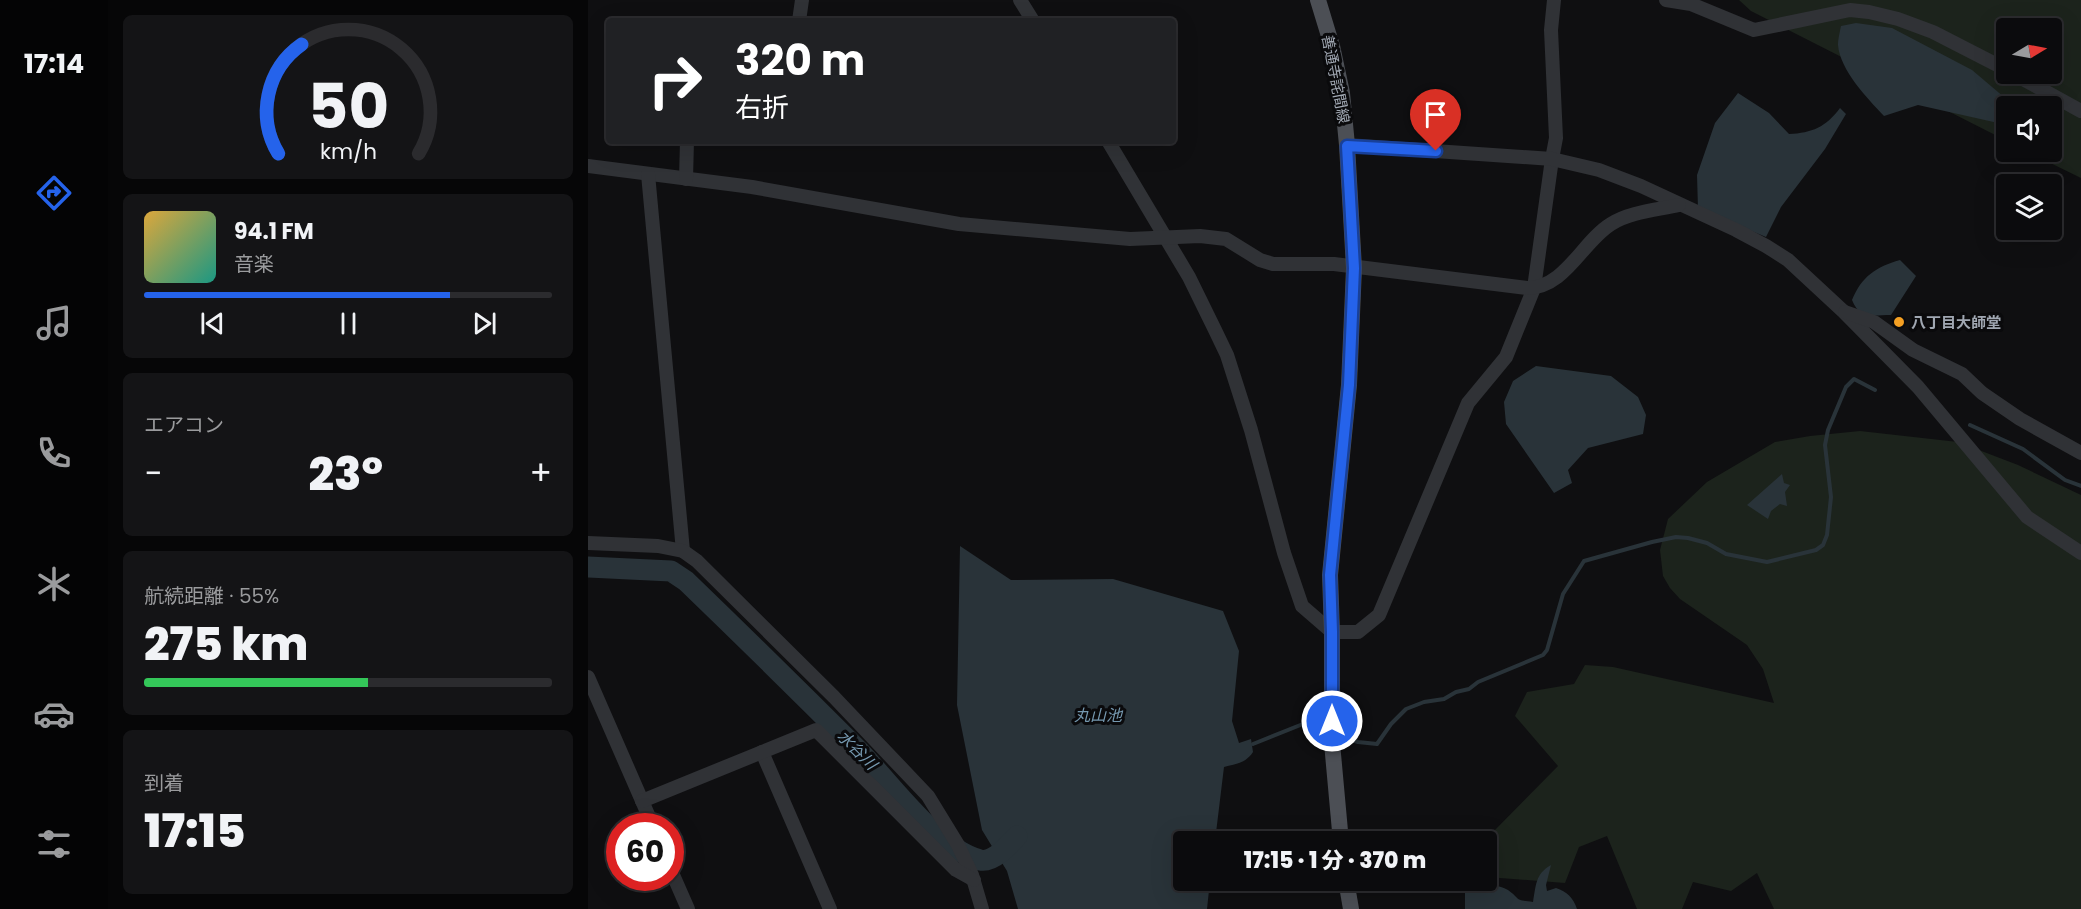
<!DOCTYPE html>
<html lang="ja">
<head>
<meta charset="utf-8">
<style>
  body { margin:0; font-family:Poppins,"Noto Sans JP",sans-serif; background:#141416; color:#f1f3f6; height:100vh; display:flex; flex-direction:column; font-size:22px; white-space:nowrap }
  * { box-sizing:border-box; margin:0 }
  p { font-size:20px; color:#9a9b9d }
  .icon { flex:none; width:33px; height:33px; fill:none; stroke:currentColor; stroke-width:2; stroke-linecap:round; stroke-linejoin:round }
  .map { position:relative; flex:1; overflow:hidden }
  .sheet { display:flex; flex-direction:column; gap:15px; padding:15px; background:#060607; width:480px }
  .sheet>* { flex:none }
  .hud { position:absolute; left:18px; top:18px; width:570px; height:126px; border-radius:6px; box-shadow:0 6px 24px #0002,0 0 0 2px #2b2b2e; background:#202124; color:#fff; overflow:hidden }
  .needle { width:39px; rotate:80deg }
  .buttons { position:absolute; left:1408px; top:18px; display:grid; gap:12px }
  .buttons a { display:grid; place-items:center; width:66px; height:66px; border-radius:6px; background:#0b0b0d; box-shadow:0 6px 24px #0002,0 0 0 2px #2b2b2e; font-size:30px }
  .speed { position:absolute; left:18px; top:813px; display:flex; gap:12px; font-size:30px; font-weight:700; text-align:center }
  .speed>* { display:grid; place-content:center; width:78px; height:78px; border-radius:50%; background:#0b0b0d; box-shadow:0 6px 24px #0002,0 0 0 2px #2b2b2e; line-height:1 }
  .speed .limit { border:9px solid #d22; background:#fff; color:#111 }
  .pin { position:absolute; display:grid; place-items:center; width:51px; height:51px; color:#fff; margin:-62px -26px; border-radius:50% 50% 50% 0; rotate:-45deg; box-shadow:0 0 6px #0007 }
  .pin .icon { rotate:45deg }
  .me { position:absolute; width:66px; margin:-33px; rotate:0deg; stroke-linejoin:round; filter:drop-shadow(0 0 4px #0008) }
  .turn { display:flex; align-items:center; gap:21px; height:126px; padding:0 30px; font-size:27px }
  .turn .icon { width:78px; height:78px; stroke-width:2.5 }
  .turn b { display:block; font-size:42px; line-height:51px }
  .big { font-size:45px; font-weight:800; line-height:1.1 }
  .sheet .tile { flex:1; display:flex; flex-direction:column; justify-content:center; gap:9px; min-width:0; padding:0 21px; border-radius:9px; background:#141416 }
  .sheet .dial { align-items:center; gap:0 }
  .dial svg { height:156px; overflow:visible; fill:none; stroke:#2b2b2e; stroke-width:7; stroke-linecap:round; text-anchor:middle }
  .dial text { fill:#f1f3f6; stroke:none }
  .song { display:flex; align-items:center; gap:18px }
  .cover { width:72px; height:72px; border-radius:9px; background:linear-gradient(135deg,hsl(40 70% 55%),hsl(170 70% 35%)) }
  .played { height:6px; border-radius:3px; background:linear-gradient(90deg,#2563eb 75%,#2b2b2e 75%) }
  .keys { display:flex; justify-content:space-around; direction:ltr }
  .heat { display:flex; justify-content:space-between; align-items:center; font-size:33px; direction:ltr }
  .charge { height:9px; border-radius:4px; background:linear-gradient(90deg,#34c759 55%,#2b2b2e 0) }
  .trip { position:absolute; left:585px; top:831px; width:324px; height:60px; border-radius:6px; background:#0b0b0d; box-shadow:0 6px 24px #0002,0 0 0 2px #2b2b2e; font-weight:800; line-height:60px; text-align:center }
  main { display:flex; flex:1; min-height:0 }
  .dock { display:flex; flex-direction:column; width:108px; justify-content:space-around; align-items:center; background:#040405; color:#9a9b9d }
  .dock .icon { width:42px; height:42px }
  .dock .current { color:#2563eb }
  .dock b { font-size:27px; color:#f1f3f6 }
  .map>svg:first-child { display:block }
</style>
</head>
<body>
<main>
<nav class="dock">
<b>17:14</b>
<svg class="icon current" aria-label="directions" viewBox="0 0 24 24"><path d="M12 3l9 9-9 9-9-9zM9 14v-3h6M13 9l2 2-2 2"/></svg>
<svg class="icon" aria-label="music" viewBox="0 0 24 24"><path d="M9 18V5l10-2v13"/><circle cx="6" cy="18" r="3"/><circle cx="16" cy="16" r="3"/></svg>
<svg class="icon" aria-label="phone" viewBox="0 0 24 24"><path d="M5 4h4l2 5-3 2q2 4 5 5l2-3 5 2v4C11 20 4 13 5 4z"/></svg>
<svg class="icon" aria-label="climate" viewBox="0 0 24 24"><path d="M12 3v18M4 7l16 10M4 17L20 7"/></svg>
<svg class="icon" aria-label="car" viewBox="0 0 24 24"><path d="M5 17H2v-5l4-1 3-4h7l3 4 3 1v5h-3M9 17h6M6 11h13"/><circle cx="7" cy="17" r="2"/><circle cx="17" cy="17" r="2"/></svg>
<svg class="icon" aria-label="filters" viewBox="0 0 24 24"><path d="M4 7h16M4 17h16"/><circle cx="9" cy="7" r="2"/><circle cx="15" cy="17" r="2"/></svg>
</nav>
<section class="sheet">
<div class="tile dial"><svg viewBox="0 0 100 80">
<path d="M14 69A42 42 0 1 1 86 69"/>
<path d="M14 69A42 42 0 0 1 26 13" stroke="#2563eb"/>
<text x="50" y="56" font-size="32" font-weight="700">50</text>
<text x="50" y="72" font-size="11">km/h</text>
</svg></div>
<div class="tile">
<div class="song"><i class="cover"></i><div><b>94.1 FM</b><p>音楽</p></div></div>
<div class="played"></div>
<div class="keys"><svg class="icon" aria-label="previous" viewBox="0 0 24 24"><path d="M18 5L8 12l10 7zM5 5v14"/></svg><svg class="icon" aria-label="pause" viewBox="0 0 24 24"><path d="M8 5v14M16 5v14"/></svg><svg class="icon" aria-label="next" viewBox="0 0 24 24"><path d="M6 5l10 7-10 7zM19 5v14"/></svg></div>
</div>
<div class="tile"><p>エアコン</p>
<div class="heat"><a>−</a><b class="big">23°</b><a>+</a></div>
</div>
<div class="tile"><p>航続距離 · 55%</p><b class="big">275 km</b><div class="charge"></div></div>
<div class="tile"><p>到着</p><b class="big">17:15</b></div>
</section>
<div class="map">
<svg width="1493" height="909" viewBox="0 0 1493 909">
  <rect width="100%" height="100%" fill="#0f0f11"/>
  <g fill="#1c231c" fill-rule="evenodd">
    <path d="M1151,0H1493V178L1440,152H1464V106H1419V141L1163,11ZM1419,28H1464V74H1419Z"/>
    <polygon points="1272,431 1370,442 1430,465 1493,495 1493,909 1186,909 1169,873 1143,891 1105,882 1094,909 1049,909 1019,836 991,847 977,883 899,877 898,842 892,842 905,832 970,766 927,716 939,692 986,684 997,665 1025,667 1186,703 1175,669 1159,645 1092,599 1082,588 1075,576 1072,550 1080,519 1119,482 1187,442 1222,436"/>
  </g>
  <g fill="#293339">
    <path d="M1268,23L1304,28L1384,70L1423,103L1422,106H1419V125L1330,105L1296,116C1279,98 1252,70 1250,45C1250,39 1252,31 1253,26Z"/>
    <path d="M1150,93L1181,113L1201,134C1224,133 1238,127 1252,108L1258,114L1237,149L1193,207L1178,237L1110,209L1109,175L1127,123Z"/>
    <path d="M1312,260L1328,276L1303,315C1284,315 1272,320 1264,300C1274,276 1288,267 1312,260Z"/>
    <polygon points="948,366 1023,376 1050,397 1058,415 1055,434 1000,448 980,470 984,483 966,493 918,424 916,402 925,381"/>
    <polygon points="1194,474 1196,483 1202,485 1197,492 1199,506 1192,504 1183,511 1180,519 1159,505"/>
    <path d="M372,546L423,580L525,579L635,611L651,651L644,721L651,743L663,739L665,752C658,763 648,764 636,767L627,841L596,842V880L622,881L619,909H430L419,871L394,830L369,705Z"/>
    <path d="M963,865L958,885L959,891L968,888C979,892 985,897 989,909H877V885C890,884 908,883 920,890C933,899 925,900 945,902C948,886 947,874 963,865Z"/>
  </g>
  <g fill="none" stroke-linecap="round" stroke-linejoin="round">
    <g stroke="#293339" stroke-width="4">
      <polyline points="1382,425 1435,449 1477,480 1493,486"/>
      <polyline points="754,737 770,742 789,744 803,724 818,709 836,702 856,699 868,692 881,689 890,682 955,655 959,650 975,594 996,561 1064,542 1088,537 1100,538 1119,543 1138,554 1179,562 1228,550 1235,545 1239,535 1243,497 1237,445 1240,430 1258,387 1266,379 1287,390"/>
      <polyline points="665,744 725,720 734,725"/>
    </g>
    <path stroke="#293339" stroke-width="21" d="M0,567L83,571L98,581C156,637 214,694 271,751C302,783 349,849 392,860C405,863 421,845 429,836"/>
    <g stroke="#303236" stroke-width="14">
      <polyline points="432,0 445,21"/>
      <polyline points="1078,0 1103,4 1166,30 1262,10 1281,12 1310,19 1345,32 1419,70"/>
      <polyline points="211,21 214,0"/>
      <polyline points="1426,74 1493,111"/>
      <polyline points="520,141 601,277 627,330 639,355 663,430 696,553 714,606 744,632 770,632 791,615 880,403 918,357 946,288 964,159 968,138 963,30 966,0"/>
      <polyline points="759,145 964,159 1011,170 1053,186 1148,230 1178,246 1200,260 1255,311 1330,387 1439,517 1493,553"/>
      <path d="M0,166L164,187L371,224L542,239L612,236L638,239L672,260L685,264H746L939,288C977,288 994,242 1023,224C1042,212 1069,210 1091,205"/>
      <polyline points="60,174 95,551"/>
      <polyline points="98,179 99,141"/>
      <polyline points="1257,312 1286,322 1325,350 1374,374 1394,393 1432,419 1493,453"/>
      <polyline points="0,543 70,546 95,551 109,561 246,697 340,796 370,845 384,875 394,909"/>
      <polyline points="0,677 65,826"/>
      <polyline points="174,752 242,909"/>
      <polyline points="54,801 228,730 368,870 386,880"/>
      <polyline points="82,868 100,909"/>
    </g>
    <g stroke="#4c4f55" stroke-width="16">
      <polyline points="730,0 744,46 754,93 759,145 766,268 761,385 742,575 744,632 744,743 753,842"/>
      <polyline points="758,880 763,909"/>
    </g>
  </g>
  <g fill="none" stroke-linecap="round" stroke-linejoin="round">
    <defs>
      <polyline id="route" points="744,721 744,632 742,575 761,385 766,268 759,146 848,151"/>
    </defs>
    <use href="#route" stroke="#184099" stroke-width="15"/>
    <use href="#route" stroke="#2563eb" stroke-width="10"/>
  </g>
  <circle fill="#f5a023" stroke="#0a0a0c" stroke-width="2" cx="1311" cy="322" r="6"/>
  <g text-anchor="middle" dominant-baseline="central" stroke-width="6" stroke-linejoin="round" paint-order="stroke">
    <g font-size="15" fill="#a0a7b2" stroke="#0a0a0c">
      <text transform="translate(748 79) rotate(79)">善通寺詫間線</text>
    </g>
    <g font-size="15" font-weight="bold" fill="#a0a7b2" stroke="#0a0a0c" text-anchor="start">
      <text x="1323" y="322">八丁目大師堂</text>
    </g>
    <g font-size="16" font-style="italic" fill="#7598af" stroke="#0a0a0c">
      <text x="510" y="715">丸山池</text>
      <text transform="translate(269 750) rotate(45)">水谷川</text>
    </g>
  </g>
</svg>
<div class="buttons">
<a><svg class="needle" viewBox="-14 -14 28 28"><path d="M0-13l5 13h-10z" fill="#e53935"/><path d="M0 13l5-13h-10z" fill="#9a9b9d"/></svg></a>
<a><svg class="icon" aria-label="sound" viewBox="0 0 24 24"><path d="M4 9h4l5-4v14l-5-4H4zM17 9q2 3 0 6"/></svg></a>
<a><svg class="icon" aria-label="layers" viewBox="0 0 24 24"><path d="M12 4l9 5-9 5-9-5zM3 14l9 5 9-5"/></svg></a>
</div>
<div class="speed"><div class="limit">60</div></div>
<div class="pin" style="left:848px;top:151px;background:#d93025"><svg class="icon" aria-label="arrive" viewBox="0 0 24 24"><path d="M6 21V4h12l-3 4 3 4H6"/></svg></div>
<svg class="me" style="left:744px;top:721px" viewBox="-20 -20 40 40"><circle r="17" fill="#2563eb" stroke="#fff" stroke-width="3"/><path d="M0-11L8 9 0 5-8 9z" fill="#fff"/></svg>
<div class="trip">17:15 · 1 分 · 370 m</div>
<div class="hud">
<div class="turn"><svg class="icon" aria-label="right" viewBox="0 0 24 24"><path d="M7 20v-9h11M14 6l5 5-5 5"/></svg><div><b>320 m</b>右折</div></div>
</div>
</div>
</main>
</body>
</html>
